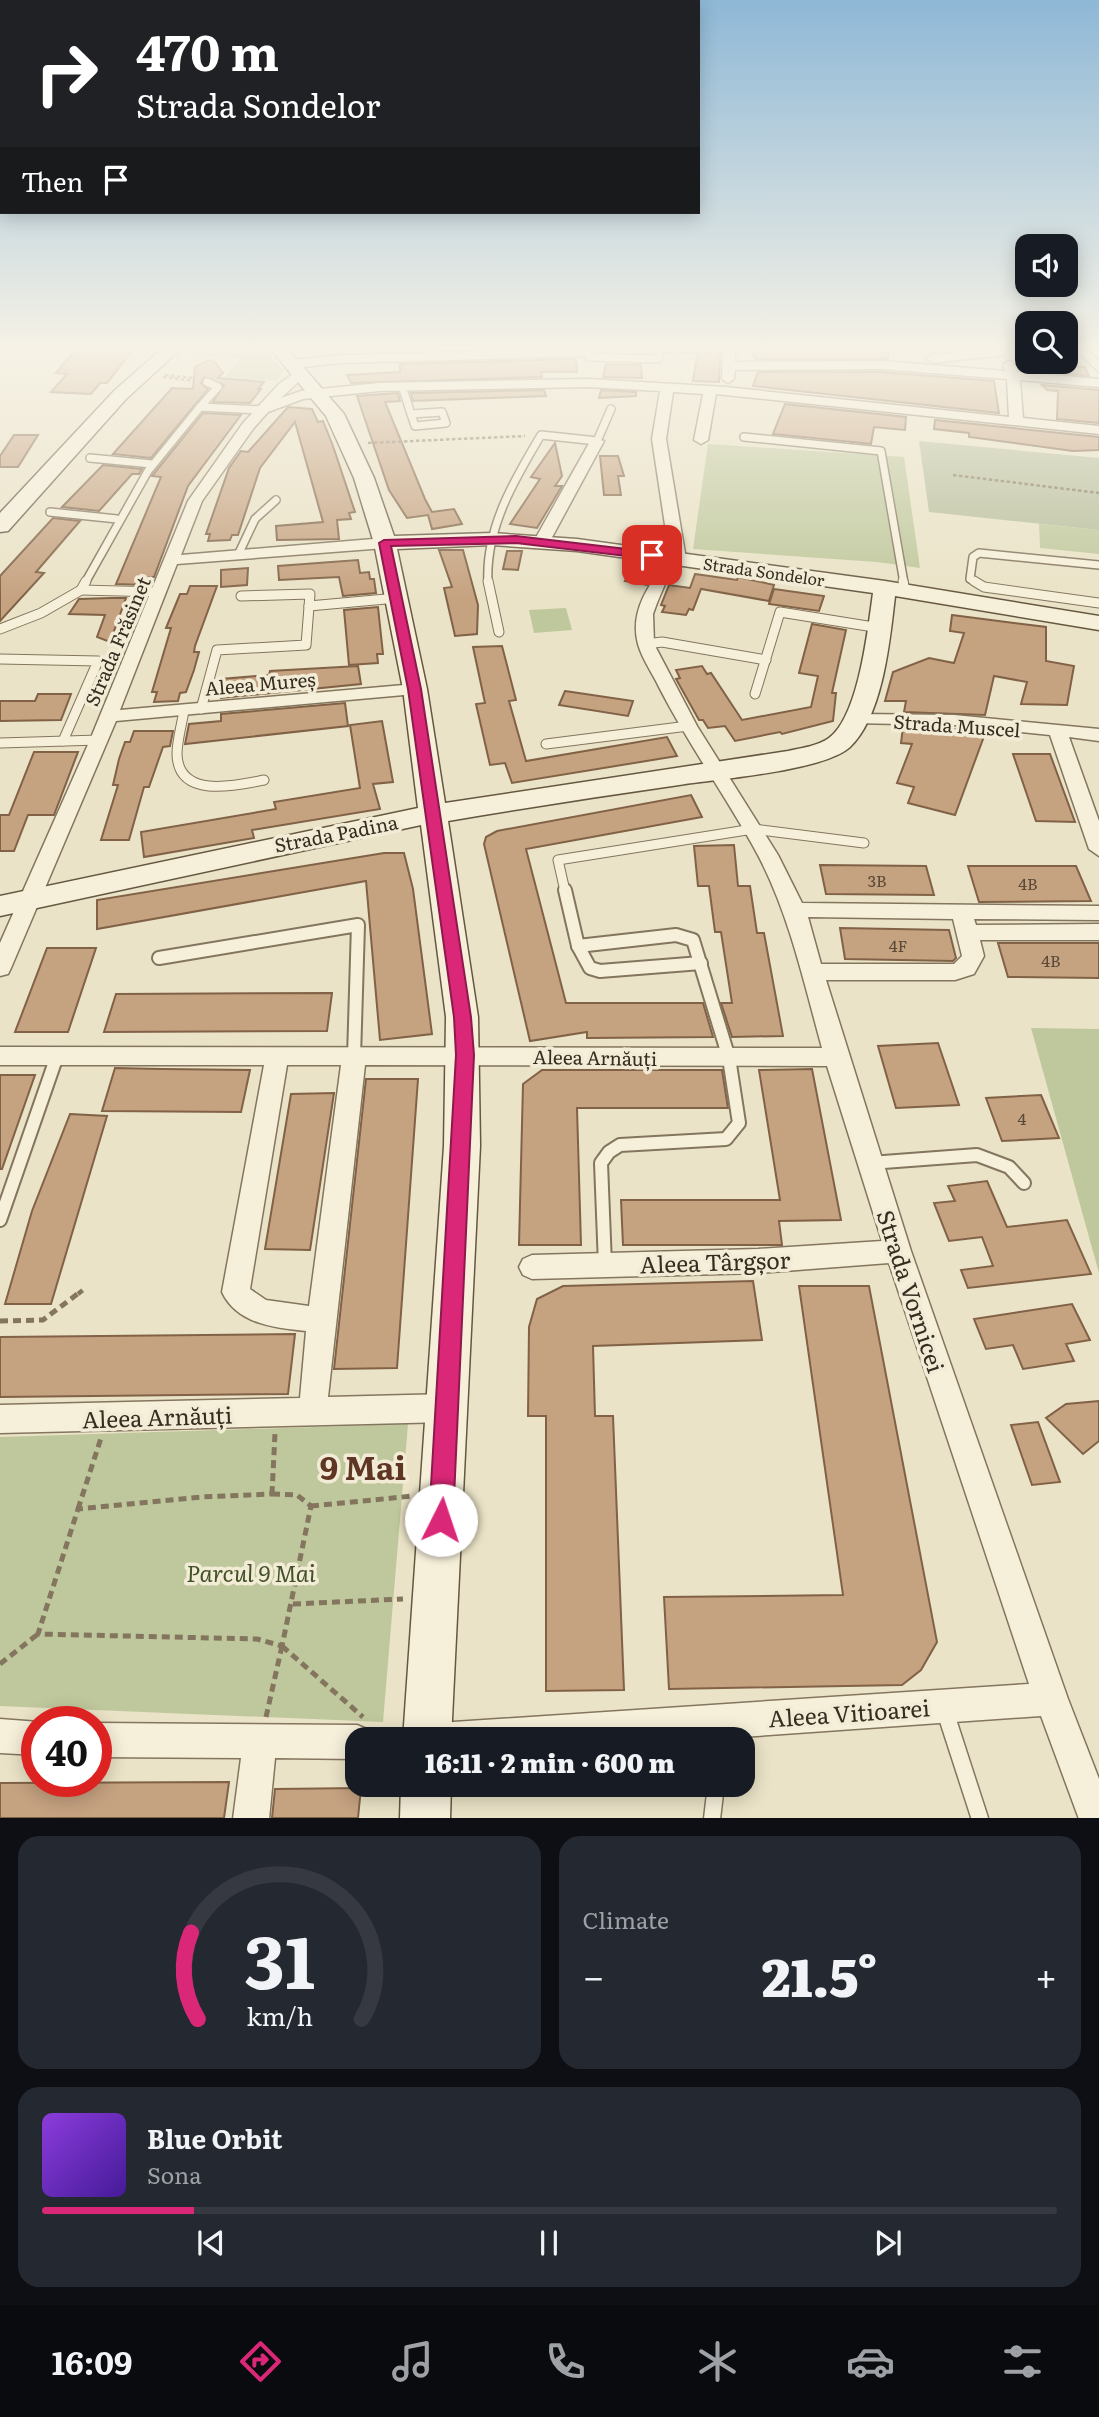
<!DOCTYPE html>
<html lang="en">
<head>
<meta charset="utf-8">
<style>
  body { margin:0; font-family:Literata,serif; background:#242831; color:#f1f3f6; height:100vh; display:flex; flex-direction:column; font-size:26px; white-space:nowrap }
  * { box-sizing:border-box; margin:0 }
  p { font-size:23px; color:#9ea1a6 }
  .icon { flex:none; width:38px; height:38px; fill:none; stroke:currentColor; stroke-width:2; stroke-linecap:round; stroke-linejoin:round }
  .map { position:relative; height:1818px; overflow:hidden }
  .drawer { display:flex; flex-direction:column; gap:18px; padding:18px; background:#0d0f14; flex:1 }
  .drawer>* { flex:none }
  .top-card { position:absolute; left:0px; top:0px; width:700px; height:214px; box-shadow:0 4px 18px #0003; background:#202124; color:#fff; overflow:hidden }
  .fabs { position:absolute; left:1015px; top:234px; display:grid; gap:14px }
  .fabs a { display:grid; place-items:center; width:63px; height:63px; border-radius:14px; background:#171b24; box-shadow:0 4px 18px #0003; font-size:35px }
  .speed { position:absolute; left:21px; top:1706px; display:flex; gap:14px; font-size:35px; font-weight:700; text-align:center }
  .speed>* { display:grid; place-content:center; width:91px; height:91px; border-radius:50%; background:#171b24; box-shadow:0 4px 18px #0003; line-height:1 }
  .speed .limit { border:10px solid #d22; background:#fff; color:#111 }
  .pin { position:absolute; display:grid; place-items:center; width:60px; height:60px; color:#fff; margin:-30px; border-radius:14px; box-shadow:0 4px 10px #0006 }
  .me { position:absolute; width:77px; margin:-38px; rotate:4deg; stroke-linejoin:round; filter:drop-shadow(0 0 5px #0008) }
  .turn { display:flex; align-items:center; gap:24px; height:147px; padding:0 21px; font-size:32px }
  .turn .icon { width:91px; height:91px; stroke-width:2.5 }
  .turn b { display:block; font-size:49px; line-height:60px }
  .then { display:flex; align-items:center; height:66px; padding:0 21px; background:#0003; gap:14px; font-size:26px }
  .big { font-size:52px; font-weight:800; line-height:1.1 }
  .drawer .card { flex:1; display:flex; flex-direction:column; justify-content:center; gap:10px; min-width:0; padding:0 24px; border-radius:21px; background:#242831 }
  .drawer .dial { align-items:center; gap:0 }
  .dial svg { height:182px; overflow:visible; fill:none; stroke:#363941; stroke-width:7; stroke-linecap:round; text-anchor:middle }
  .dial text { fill:#f1f3f6; stroke:none }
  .song { display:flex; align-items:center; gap:21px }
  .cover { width:84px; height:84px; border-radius:10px; background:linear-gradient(135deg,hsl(270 70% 55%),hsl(260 70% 35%)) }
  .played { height:7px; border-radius:4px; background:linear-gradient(90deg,#db2777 15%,#363941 15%) }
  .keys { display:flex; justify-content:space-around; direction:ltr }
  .heat { display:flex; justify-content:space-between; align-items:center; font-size:38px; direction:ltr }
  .drawer .tiles { flex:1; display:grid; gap:18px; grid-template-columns:1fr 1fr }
  .card:last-child { grid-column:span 2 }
  .trip { position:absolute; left:345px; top:1727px; width:410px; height:70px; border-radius:21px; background:#171b24; box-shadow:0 4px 18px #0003; font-weight:800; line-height:70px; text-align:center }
  .menu { display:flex; height:112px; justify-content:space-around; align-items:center; background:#090b0e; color:#9ea1a6 }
  .menu .icon { width:49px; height:49px }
  .menu .selected { color:#db2777 }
  .menu b { font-size:32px; color:#f1f3f6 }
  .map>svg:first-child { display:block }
</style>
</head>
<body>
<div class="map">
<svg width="1099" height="1819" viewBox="0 0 1099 1819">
  <rect width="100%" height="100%" fill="#eae3c7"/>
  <g fill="#bfc89c">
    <polygon points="199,346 263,346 283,371 277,381 225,377 241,358 191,355 170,374"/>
    <polygon points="708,444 904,457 920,568 877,562 693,549"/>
    <polygon points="1039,524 1099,530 1099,554 1040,548"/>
    <polygon points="566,608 572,630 534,633 529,610"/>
    <polygon points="1031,1028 1099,1029 1099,1273"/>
    <polygon points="408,1424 383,1722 0,1706 0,1437"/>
  </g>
  <polygon fill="#b6bd9a" points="919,441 1099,458 1099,530 929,512"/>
  <g fill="#c5a280" stroke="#816246" stroke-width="2">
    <polygon points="79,346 136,346 107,383 100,383 91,394 51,392 67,374 56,373"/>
    <polygon points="480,346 575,346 575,347 481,349"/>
    <polygon points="751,346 888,346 888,359 755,359"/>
    <polygon points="720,354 719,382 693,381 697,355"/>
    <polygon points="576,359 577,372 541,372 542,377 351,383 347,375 400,372 400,364"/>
    <polygon points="209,360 215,362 223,373 218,378 264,382 258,389 261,389 250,403 213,402 224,385 204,377 201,383 208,389 151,458 113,454 172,388 193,389 195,367"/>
    <polygon points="1032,362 1071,362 1072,366 1085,367 1089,376 1031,370"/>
    <polygon points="606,364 641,365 642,378 603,377"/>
    <polygon points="758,372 882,372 994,381 999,413 753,386"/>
    <polygon points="1042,385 1099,390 1099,423 1057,419 1058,391 1047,390"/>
    <polygon points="544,390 546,396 413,401 411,393"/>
    <polygon points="601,390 636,392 636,396 599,398"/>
    <polygon points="398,393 400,401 385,402 425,499 432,512 454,509 462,524 432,529 428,515 407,518 389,490 357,396"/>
    <polygon points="785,404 906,417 905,430 874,427 871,444 773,434"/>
    <polygon points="288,407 312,409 318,422 323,421 333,446 355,512 349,513 351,519 337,520 339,539 277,540 276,526 323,522 295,422 260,468 238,535 232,535 230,540 208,541 210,534 206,534 229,468 241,451 248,452"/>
    <polygon points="203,413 241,415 188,486 154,577 149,577 146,585 116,584 161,477 152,476"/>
    <polygon points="935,420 1099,437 1099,450 1073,451 969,437 969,433 934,429"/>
    <polygon points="14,435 38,435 18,467 0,467 0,456"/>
    <polygon points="555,443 562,476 555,486 562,486 537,528 510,524 540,479 531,477"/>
    <polygon points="600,456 618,456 624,476 618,476 621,495 604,495"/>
    <polygon points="103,465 142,469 139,474 132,474 99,511 62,507"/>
    <polygon points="53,518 80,521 36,572 44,573 0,621 0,576"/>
    <polygon points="439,550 463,550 478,605 477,634 455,636 444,588 452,587"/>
    <polygon points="507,551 522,551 518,570 503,569"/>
    <polygon points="358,560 360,573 369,572 370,579 374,579 376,593 343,596 339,577 279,580 278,566"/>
    <polygon points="635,562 658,565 647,585 625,581"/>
    <polygon points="248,568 247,585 221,587 221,570"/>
    <polygon points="695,574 737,580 738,577 774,585 769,601 701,589 693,610 689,609 686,615 662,612 665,606 661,605 669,585 690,588"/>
    <polygon points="190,586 217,586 195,646 194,652 199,652 194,670 186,692 180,693 178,701 154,702 157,692 152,692 171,628 166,628 180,594 187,594"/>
    <polygon points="774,589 824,596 819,611 769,604"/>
    <polygon points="111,598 126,598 110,642 97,637 105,615 69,614 79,599"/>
    <polygon points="378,607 383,654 377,654 378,663 349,665 344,610"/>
    <polygon points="952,615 1046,627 1046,661 1074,666 1067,705 1021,704 1027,682 994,676 985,715 904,712 906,701 885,701 893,672 929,658 954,663 964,633 950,631"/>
    <polygon points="812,624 846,630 832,693 836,693 833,721 782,734 780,732 735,741 725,726 708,728 703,720 699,720 676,679 680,678 676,670 702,666 707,674 711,673 742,720 811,707 818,676 799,673"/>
    <polygon points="502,646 516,700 509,701 526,761 667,737 677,756 512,783 505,763 490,765 476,704 485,703 473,647"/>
    <polygon points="358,666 361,684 221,698 221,679 269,675 270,671"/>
    <polygon points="565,691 633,701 628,716 559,705"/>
    <polygon points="38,694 71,694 61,720 0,721 0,701 35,701"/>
    <polygon points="345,703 348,726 185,744 189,724 221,721 221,714"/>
    <polygon points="382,721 393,782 373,784 380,809 252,830 254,838 144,857 141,832 276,809 274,802 360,788 350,725"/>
    <polygon points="903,727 986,731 955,815 908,803 914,787 897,783 912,744 901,743"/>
    <polygon points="134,731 173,731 170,746 163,747 149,787 144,787 129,840 101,840 118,785 113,785 119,759 125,742 130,742"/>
    <polygon points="34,752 78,752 54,815 28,815 14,851 0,851 0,815 9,815"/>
    <polygon points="1013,754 1050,754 1075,822 1036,821"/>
    <polygon points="691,795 702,817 526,849 566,1003 703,1003 713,1037 587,1038 587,1032 530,1041 484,844 486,837 497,831"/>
    <polygon points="734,845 738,886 750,886 757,933 764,933 783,1036 732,1037 721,1003 732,1003 721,932 715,932 709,886 698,886 694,846"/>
    <polygon points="384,853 404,853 413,889 432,1034 380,1040 366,881 97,929 97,900"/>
    <polygon points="820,865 926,866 934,895 826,894"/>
    <polygon points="968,866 1076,866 1091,901 979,902"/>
    <polygon points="840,928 949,930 956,958 953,961 845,959"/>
    <polygon points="998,943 1099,943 1099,978 1008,977"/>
    <polygon points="47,948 96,948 68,1032 15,1032"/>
    <polygon points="332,993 327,1031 104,1032 116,994"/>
    <polygon points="938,1043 959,1105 896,1108 878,1046"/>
    <polygon points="115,1068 162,1069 250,1070 241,1112 102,1111"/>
    <polygon points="812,1069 841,1220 779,1221 782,1245 623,1245 621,1200 780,1200 759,1070"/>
    <polygon points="542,1070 722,1070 728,1108 577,1108 581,1245 519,1245 523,1084"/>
    <polygon points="0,1075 35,1075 2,1169 0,1169"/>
    <polygon points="366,1079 418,1079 397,1368 334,1369"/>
    <polygon points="334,1093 310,1250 265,1249 291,1094"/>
    <polygon points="1041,1095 1059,1138 1002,1141 986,1098"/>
    <polygon points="70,1114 107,1116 51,1304 5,1304 32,1211"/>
    <polygon points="987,1181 1007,1227 1067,1220 1091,1274 968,1288 961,1270 993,1266 982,1237 949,1241 934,1203 955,1201 948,1186"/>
    <polygon points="753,1281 762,1340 593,1346 595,1416 613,1416 624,1690 546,1691 546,1416 528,1416 529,1327 537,1299 563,1286"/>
    <polygon points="799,1286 869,1286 937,1642 921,1670 902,1685 669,1689 664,1597 843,1595"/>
    <polygon points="1072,1304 1090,1340 1066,1344 1074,1361 1023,1369 1013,1345 986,1349 974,1319"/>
    <polygon points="295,1334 288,1394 0,1397 0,1337"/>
    <polygon points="1099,1401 1099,1441 1083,1454 1046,1418 1066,1404"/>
    <polygon points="1038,1422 1060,1482 1032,1485 1011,1425"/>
    <polygon points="229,1782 224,1818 0,1818 0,1783"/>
    <polygon points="361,1788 358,1818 272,1818 275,1789"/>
  </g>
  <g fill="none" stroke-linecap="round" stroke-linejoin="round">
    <defs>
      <g id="lane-far3">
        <polyline points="589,357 658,359 659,349 729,348"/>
        <polyline points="402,386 411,414"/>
        <polyline points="200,407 218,387 207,382"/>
        <polygon points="442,412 446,423 415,426 411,414"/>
        <polyline points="744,437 881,451 904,583"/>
        <polyline points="90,458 152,464"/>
        <polyline points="50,512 117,519"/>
        <polyline points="238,555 255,519 276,500"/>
        <polyline points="85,583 148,471 200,407 262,410"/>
        <path d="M488,583C485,529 514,480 541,435L597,441L611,409"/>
        <polyline points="977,583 970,579 973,557 979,553 1099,565"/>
      </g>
      <g id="lane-far2">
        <polyline points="86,581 81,590 160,592"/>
        <polyline points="488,581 499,632"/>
        <polyline points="903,581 905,591"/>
        <polyline points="974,581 984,587 1099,603"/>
        <polyline points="309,606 397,598"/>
        <polyline points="0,629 41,613 81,590"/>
        <polyline points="646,644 662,642 766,660"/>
        <polyline points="0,659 98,661 63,741"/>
        <polyline points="755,694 780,612 880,628"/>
        <polyline points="201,709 217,650 306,645 310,594 241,596"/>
        <path d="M184,710C182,724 177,740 177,754C178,799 235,786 264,780"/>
        <polyline points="0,743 99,740"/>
        <polyline points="546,744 688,726"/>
        <polyline points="565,891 558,860 753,829 864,843"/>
      </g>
      <g id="lane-far1">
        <polyline points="565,890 578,946 590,968 600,971 701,963"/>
        <polyline points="578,946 676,935 693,940 729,1058 739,1123 726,1139 620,1145 609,1152 601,1163 605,1265"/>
        <polyline points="159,958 358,925 354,1057"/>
        <polyline points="870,1163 977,1155 1009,1167 1024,1183"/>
        <polyline points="0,1220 57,1056"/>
      </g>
      <g id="lane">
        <polyline points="945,1711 980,1819"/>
        <polyline points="712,1819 716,1785"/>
      </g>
      <g id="street">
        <path d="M723,346H735V362L882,361L1005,371L1003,365L1009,361L1013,362L1018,372L1099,379V387L1020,380L1023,418L1099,426V434L716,394L708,440L701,444L694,440L703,394L673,392L666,439L686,559L665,584L657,603L653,614L654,644L697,726L778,855L802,903L1099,906V920L974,919L976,925L1099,924V940H980L984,956L974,974L955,980H826L911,1251L1068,1699L1099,1779V1819H1079L1041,1716L698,1740H421L426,1728L438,1723L1029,1684L889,1263L758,1273L532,1279L523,1275L519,1267L523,1259L532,1255L758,1249L882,1241L827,1066L365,1065L328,1397L448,1394L458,1398L462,1408L458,1418L448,1422L0,1433V1405L300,1398L306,1331C275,1328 237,1324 222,1292L264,1065H0V1047L822,1048C804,983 790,917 759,857C728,799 689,746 659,687C653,674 642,659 638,644C629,611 650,582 670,558L652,439L660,391L589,387L379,391L303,399L268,412L253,429L202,501L181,555L385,538L393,543L385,548L177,564L120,710L415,684L424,689L415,694L116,721L11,968L8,974L0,976V943L90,740L188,501L243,423L279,384L298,370L308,373L281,398L301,391L379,383L589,379L725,387L1009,417L1007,379L882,369L735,370L734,379L728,383L722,379ZM808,917L953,919L962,956L954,964H821ZM287,1065H341L309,1306L266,1300L250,1289Z"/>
        <polygon points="1072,346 1084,346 1099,361 1099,372"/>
        <polygon points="1000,348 1006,352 1004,355 932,363 926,359 932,355"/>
        <polygon points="589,349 595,353 593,356 341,363 293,368 287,364 293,360 341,355"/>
        <polygon points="592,438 604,441 550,541 542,546 537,544 534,541"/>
        <polygon points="856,714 954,715 1099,729 1099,741 1069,737 1099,821 1099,856 1089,849 1050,735 954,725 850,723 847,719 850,715"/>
        <polygon points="0,1719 39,1722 37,1722 37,1755 0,1753"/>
        <polygon points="96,1723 357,1725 369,1730 373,1740 357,1740 357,1759 275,1758 269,1819 233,1819 241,1758 96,1757"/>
      </g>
      <g id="secondary">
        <polygon points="165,346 184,346 126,399 8,531 0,532 0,513 114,391"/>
        <path d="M268,346H285L344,414L374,478L394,536L492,533L577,539L885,581L1099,616V630L895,596C890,640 883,716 850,747C824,771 717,779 679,785C602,796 525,808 448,821L478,1017L480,1146L451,1740H403L444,1146L446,1017L421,825L0,916V896L418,808L403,689L374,543L354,478L326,416ZM492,545L577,551L873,593C868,628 859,716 829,738C818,746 801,748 788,751L445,803L427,689L397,549Z"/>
        <polygon points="401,1785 451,1785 450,1819 400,1819"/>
      </g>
    </defs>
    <use href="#lane-far3" stroke="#84755e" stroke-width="10"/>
    <use href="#lane-far2" stroke="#84755e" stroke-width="11"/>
    <use href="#lane-far1" stroke="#84755e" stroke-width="16"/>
    <use href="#lane" stroke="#84755e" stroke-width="19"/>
    <use href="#street" stroke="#84755e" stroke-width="3"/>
    <use href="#secondary" stroke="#665741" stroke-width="3"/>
    <g stroke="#84755e" stroke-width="2.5" stroke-dasharray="3.5 2.5" stroke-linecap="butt">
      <polyline points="165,375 194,378"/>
      <polyline points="163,377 195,381"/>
      <polyline points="368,443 525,436"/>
      <polyline points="953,475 1099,493"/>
    </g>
    <polyline stroke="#84755e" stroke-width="4.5" stroke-dasharray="6 4.5" stroke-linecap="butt" points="78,1294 84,1289"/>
    <g stroke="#84755e" stroke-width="5" stroke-dasharray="8 5" stroke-linecap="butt">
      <polyline points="0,1321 43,1320 80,1292"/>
      <polyline points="272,1494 275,1433"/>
      <polygon points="272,1494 297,1495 311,1506 282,1646 257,1639 38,1634 78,1509 201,1497"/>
      <polyline points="311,1506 413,1496"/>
      <polyline points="78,1509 101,1438"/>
      <polyline points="293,1604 403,1599"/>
      <polyline points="282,1646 363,1717"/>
      <polyline points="0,1664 38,1634"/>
      <polyline points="266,1717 282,1646"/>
    </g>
    <use href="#lane-far3" stroke="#f6f0da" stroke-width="7"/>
    <use href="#lane-far2" stroke="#f6f0da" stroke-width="9"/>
    <use href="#lane-far1" stroke="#f6f0da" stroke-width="12"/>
    <use href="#lane" stroke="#f6f0da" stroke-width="16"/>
    <use href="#street" fill="#f6f0da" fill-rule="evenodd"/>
    <use href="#secondary" fill="#f6f0da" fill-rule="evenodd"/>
  </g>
  <linearGradient id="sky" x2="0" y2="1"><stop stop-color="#8eb8d6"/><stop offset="0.58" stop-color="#f6f2e6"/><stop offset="1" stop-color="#f6f2e6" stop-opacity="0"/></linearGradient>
  <rect width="1099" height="600" fill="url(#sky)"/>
  <polygon fill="#db2777" stroke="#8e194d" stroke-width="2" points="516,536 652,552 658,555 652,559 516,543 391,546 421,689 471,1017 474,1055 453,1520 449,1528 441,1531 433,1528 429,1520 456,1055 454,1017 408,689 379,543 384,540"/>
  <g text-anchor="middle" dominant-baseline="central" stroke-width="7" stroke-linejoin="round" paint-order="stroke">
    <g font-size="16" fill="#362d20" stroke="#f2ecd6">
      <text transform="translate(764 571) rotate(8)">Strada Sondelor</text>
    </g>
    <g font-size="16" fill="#5a4a38">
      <text x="877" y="880">3B</text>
      <text x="1028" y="883">4B</text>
      <text x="898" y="945">4F</text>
      <text x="1051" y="960">4B</text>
      <text x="1022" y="1118">4</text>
    </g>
    <g font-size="19" fill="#362d20" stroke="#f2ecd6">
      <text transform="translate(117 641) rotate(-67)">Strada Frăsinet</text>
      <text transform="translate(260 683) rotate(-5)">Aleea Mureș</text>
      <text transform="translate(957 725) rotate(4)">Strada Muscel</text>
      <text transform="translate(336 833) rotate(-11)">Strada Padina</text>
      <text transform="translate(595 1057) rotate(1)">Aleea Arnăuți</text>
    </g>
    <g font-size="23" fill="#362d20" stroke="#f2ecd6">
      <text transform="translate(715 1261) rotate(-2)">Aleea Târgșor</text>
      <text transform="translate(912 1291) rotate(72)">Strada Vornicei</text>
      <text transform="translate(157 1416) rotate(-2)">Aleea Arnăuți</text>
      <text transform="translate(849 1712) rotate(-4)">Aleea Vitioarei</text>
    </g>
    <g font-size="23" font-style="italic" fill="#435129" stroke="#f2ecd6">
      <text x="251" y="1572">Parcul 9 Mai</text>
    </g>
    <g font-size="32" font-weight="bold" fill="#5f3524" stroke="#f2ecd6">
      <text x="363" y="1466">9 Mai</text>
    </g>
  </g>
</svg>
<div class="fabs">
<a><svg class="icon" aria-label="sound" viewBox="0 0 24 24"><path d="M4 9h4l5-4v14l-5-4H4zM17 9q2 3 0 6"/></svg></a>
<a><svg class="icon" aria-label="search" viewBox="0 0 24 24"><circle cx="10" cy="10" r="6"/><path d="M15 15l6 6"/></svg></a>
</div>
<div class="speed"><div class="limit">40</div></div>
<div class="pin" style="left:652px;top:555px;background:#d93025"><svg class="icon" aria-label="arrive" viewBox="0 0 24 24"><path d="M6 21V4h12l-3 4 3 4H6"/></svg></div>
<svg class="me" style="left:441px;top:1520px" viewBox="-20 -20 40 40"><circle r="19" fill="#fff"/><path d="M0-13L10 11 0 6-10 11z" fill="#db2777"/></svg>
<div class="trip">16:11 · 2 min · 600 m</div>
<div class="top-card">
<div class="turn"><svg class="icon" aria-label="right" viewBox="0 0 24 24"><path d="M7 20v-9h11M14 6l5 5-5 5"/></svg><div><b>470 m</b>Strada Sondelor</div></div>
<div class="then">Then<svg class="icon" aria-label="arrive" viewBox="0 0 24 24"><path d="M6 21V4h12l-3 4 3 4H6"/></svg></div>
</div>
</div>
<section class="drawer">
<div class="tiles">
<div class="card dial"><svg viewBox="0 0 100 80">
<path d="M14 69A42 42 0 1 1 86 69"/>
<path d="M14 69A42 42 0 0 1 11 31" stroke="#db2777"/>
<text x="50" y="56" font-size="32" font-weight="700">31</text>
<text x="50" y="72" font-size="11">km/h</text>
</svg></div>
<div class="card"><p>Climate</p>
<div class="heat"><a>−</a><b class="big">21.5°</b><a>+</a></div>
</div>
<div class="card">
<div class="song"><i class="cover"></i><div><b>Blue Orbit</b><p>Sona</p></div></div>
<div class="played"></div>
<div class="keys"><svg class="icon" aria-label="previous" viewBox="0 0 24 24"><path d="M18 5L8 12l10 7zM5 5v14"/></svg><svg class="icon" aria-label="pause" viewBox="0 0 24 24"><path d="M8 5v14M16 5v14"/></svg><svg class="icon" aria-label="next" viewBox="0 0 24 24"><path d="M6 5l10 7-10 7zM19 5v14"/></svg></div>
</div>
</div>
</section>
<nav class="menu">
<b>16:09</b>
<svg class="icon selected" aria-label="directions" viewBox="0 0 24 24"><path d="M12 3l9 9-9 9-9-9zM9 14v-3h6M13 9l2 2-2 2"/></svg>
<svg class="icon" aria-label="music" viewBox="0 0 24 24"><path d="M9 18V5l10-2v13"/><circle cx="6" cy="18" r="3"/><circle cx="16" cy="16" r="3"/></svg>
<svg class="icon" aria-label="phone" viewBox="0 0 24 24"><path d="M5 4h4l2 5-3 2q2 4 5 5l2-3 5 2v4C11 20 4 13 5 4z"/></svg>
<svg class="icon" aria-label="climate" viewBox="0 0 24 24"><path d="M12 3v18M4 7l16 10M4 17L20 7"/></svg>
<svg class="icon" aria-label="car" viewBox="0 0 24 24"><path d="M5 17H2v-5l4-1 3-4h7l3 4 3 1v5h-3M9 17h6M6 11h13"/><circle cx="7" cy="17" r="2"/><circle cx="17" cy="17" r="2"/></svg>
<svg class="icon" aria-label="filters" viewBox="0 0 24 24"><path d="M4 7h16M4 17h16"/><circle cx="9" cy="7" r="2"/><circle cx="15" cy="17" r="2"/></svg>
</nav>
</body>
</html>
